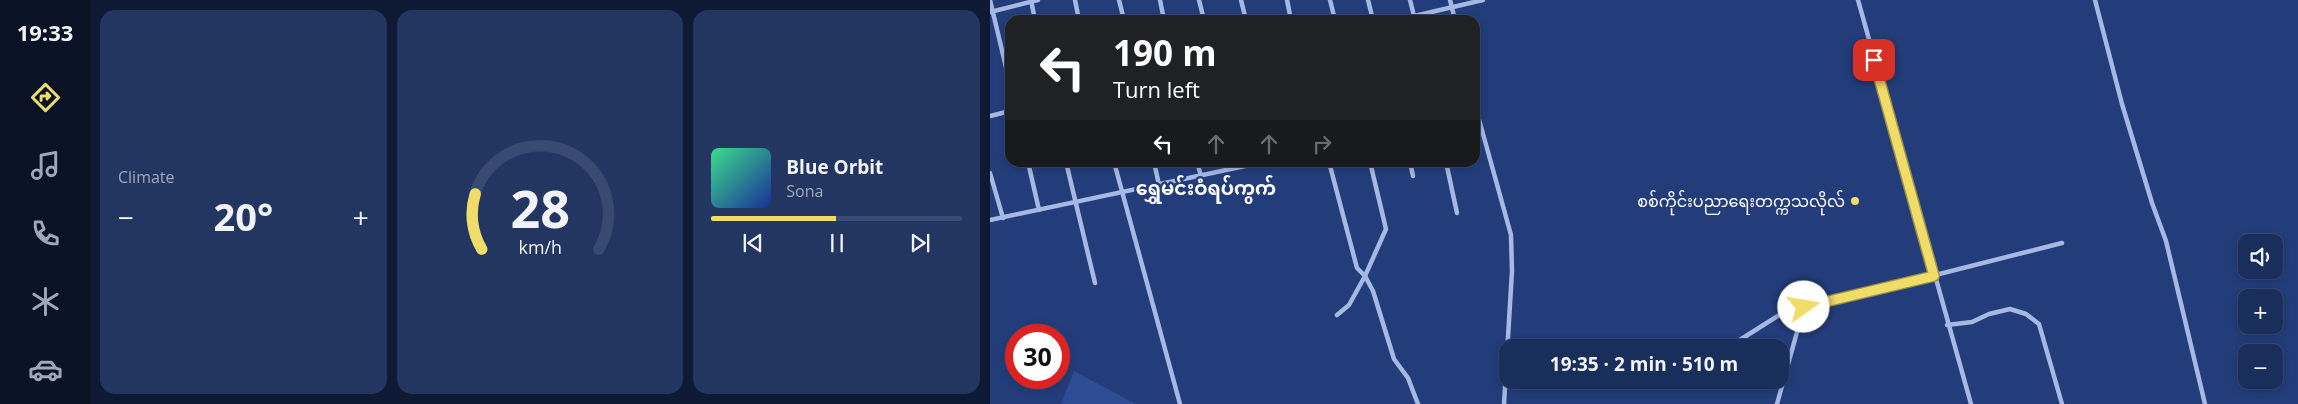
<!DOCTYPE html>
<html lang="en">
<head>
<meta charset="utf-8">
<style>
  body { margin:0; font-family:"Open Sans","Noto Sans Myanmar",sans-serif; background:#233662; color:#f1f3f6; height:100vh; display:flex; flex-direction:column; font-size:19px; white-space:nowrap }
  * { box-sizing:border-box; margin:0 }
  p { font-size:16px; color:#9fa8bb }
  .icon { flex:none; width:28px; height:28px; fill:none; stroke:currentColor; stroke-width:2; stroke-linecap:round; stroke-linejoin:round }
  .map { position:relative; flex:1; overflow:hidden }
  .side { display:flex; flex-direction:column; gap:10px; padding:10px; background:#0e1933; width:900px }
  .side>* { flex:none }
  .top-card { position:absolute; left:15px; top:15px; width:475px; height:152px; border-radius:15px; box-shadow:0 2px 8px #0003,0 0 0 1px #384a72; background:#202124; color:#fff; overflow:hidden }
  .fabs { position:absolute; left:1248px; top:234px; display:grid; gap:10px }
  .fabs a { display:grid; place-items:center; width:45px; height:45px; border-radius:10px; background:#1a2e5c; box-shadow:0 2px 8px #0003,0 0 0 1px #384a72; font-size:25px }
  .speed { position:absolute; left:15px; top:324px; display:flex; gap:10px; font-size:25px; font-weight:700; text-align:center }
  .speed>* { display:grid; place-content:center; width:65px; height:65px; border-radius:50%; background:#1a2e5c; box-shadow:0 2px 8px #0003,0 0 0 1px #384a72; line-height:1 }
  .speed .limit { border:8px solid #d22; background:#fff; color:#111 }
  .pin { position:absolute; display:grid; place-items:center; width:42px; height:42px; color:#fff; margin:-21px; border-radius:10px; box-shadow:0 2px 8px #0006 }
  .me { position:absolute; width:55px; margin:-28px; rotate:77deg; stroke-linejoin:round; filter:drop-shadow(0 0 4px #0008) }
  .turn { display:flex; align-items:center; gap:18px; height:105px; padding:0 25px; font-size:22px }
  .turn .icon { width:65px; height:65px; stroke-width:2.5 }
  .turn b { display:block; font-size:35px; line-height:42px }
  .lanes { display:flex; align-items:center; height:48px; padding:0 25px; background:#0003; justify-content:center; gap:25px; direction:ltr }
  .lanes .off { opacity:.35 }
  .big { font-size:38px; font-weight:700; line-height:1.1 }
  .side .widget { flex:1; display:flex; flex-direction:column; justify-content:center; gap:8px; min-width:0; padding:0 18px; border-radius:15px; background:#233662 }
  .side .dial { align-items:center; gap:0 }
  .dial svg { height:130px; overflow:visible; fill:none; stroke:#384a72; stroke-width:7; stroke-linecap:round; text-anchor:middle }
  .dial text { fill:#f1f3f6; stroke:none }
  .song { display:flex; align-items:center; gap:15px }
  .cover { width:60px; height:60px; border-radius:8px; background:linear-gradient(135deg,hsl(150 70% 55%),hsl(230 70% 35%)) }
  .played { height:5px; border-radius:2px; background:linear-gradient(90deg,#f0dc69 50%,#384a72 50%) }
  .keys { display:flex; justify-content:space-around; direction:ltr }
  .heat { display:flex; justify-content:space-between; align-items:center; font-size:28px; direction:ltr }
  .side .tiles { flex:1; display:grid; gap:10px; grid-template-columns:repeat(3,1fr) }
  .trip { position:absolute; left:509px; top:339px; width:290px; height:50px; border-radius:15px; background:#1a2e5c; box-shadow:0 2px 8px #0003,0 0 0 1px #384a72; font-weight:700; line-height:50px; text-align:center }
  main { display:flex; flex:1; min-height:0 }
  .menu { display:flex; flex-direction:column; width:90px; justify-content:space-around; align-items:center; background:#0a1225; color:#9fa8bb }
  .menu .icon { width:35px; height:35px }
  .menu .current { color:#f0dc69 }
  .menu b { font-size:22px; color:#f1f3f6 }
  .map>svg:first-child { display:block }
</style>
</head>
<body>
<main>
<nav class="menu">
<b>19:33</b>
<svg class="icon current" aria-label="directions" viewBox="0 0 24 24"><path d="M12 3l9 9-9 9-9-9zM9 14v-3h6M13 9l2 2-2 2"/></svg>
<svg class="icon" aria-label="music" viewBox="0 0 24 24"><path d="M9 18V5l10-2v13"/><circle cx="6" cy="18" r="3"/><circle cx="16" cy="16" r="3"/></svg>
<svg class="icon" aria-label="phone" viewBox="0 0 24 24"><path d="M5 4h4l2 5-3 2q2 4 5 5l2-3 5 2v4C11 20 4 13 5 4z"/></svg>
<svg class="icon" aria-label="climate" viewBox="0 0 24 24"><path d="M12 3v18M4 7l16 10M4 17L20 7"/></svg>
<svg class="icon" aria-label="car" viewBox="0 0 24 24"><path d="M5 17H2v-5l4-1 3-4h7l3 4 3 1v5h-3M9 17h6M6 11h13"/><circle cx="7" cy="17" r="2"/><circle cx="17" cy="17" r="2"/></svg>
</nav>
<section class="side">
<div class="tiles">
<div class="widget"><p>Climate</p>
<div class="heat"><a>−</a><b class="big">20°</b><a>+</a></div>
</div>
<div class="widget dial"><svg viewBox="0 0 100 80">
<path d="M14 69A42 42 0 1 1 86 69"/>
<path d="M14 69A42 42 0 0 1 10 35" stroke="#f0dc69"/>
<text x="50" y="56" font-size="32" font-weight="700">28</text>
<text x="50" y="72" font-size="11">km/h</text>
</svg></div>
<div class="widget">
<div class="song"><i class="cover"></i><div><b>Blue Orbit</b><p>Sona</p></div></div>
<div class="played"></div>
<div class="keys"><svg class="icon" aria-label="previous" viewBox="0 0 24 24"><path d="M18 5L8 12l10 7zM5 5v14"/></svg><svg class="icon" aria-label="pause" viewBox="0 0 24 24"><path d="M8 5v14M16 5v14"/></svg><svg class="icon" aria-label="next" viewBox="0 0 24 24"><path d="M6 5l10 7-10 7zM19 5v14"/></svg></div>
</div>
</div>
</section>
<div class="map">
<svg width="1308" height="404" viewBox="0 0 1308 404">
  <rect width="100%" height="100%" fill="#233d7b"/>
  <polygon fill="#2d4c93" points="84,371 146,404 71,404"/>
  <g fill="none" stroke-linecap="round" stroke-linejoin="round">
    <g stroke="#a6b9e5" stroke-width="4.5">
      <polyline points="0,0 20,84"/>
      <polyline points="41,0 45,20"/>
      <polyline points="85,0 89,20"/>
      <polyline points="129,0 134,20"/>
      <polyline points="170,0 174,20"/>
      <polyline points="209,0 214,20"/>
      <polyline points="251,0 256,20"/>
      <polyline points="297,0 301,20"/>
      <polyline points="340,0 345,20"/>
      <polyline points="378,0 383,20"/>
      <polyline points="420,0 425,20"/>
      <polyline points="460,0 465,20"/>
      <polyline points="868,0 981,404"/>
      <polyline points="1105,0 1132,104 1162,203 1176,241 1215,404"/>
      <polyline points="0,12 48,0"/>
      <polyline points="407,20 493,0"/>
      <polyline points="485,105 521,235 522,271 514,404"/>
      <polyline points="0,116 20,111"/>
      <polyline points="38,162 49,210"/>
      <polyline points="76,162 105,283"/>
      <polyline points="124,162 190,404"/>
      <polyline points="164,162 169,185"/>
      <polyline points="207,162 211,176"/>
      <polyline points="339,162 367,268 375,276 383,291 404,359 418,378 428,404"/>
      <polyline points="420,162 423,176"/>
      <polyline points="456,162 467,213"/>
      <polyline points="0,173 13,218"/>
      <polyline points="0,220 274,162"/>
      <polyline points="347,315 359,305 375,276 396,229 380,162"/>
      <polyline points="957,325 982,322 999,314 1020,309 1036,314 1049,324 1072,404"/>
      <polyline points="683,348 745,343 791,314 1072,243"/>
      <polyline points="658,380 658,387"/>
      <polyline points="787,404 814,307"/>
    </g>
  </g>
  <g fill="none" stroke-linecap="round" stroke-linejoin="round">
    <defs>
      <polyline id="route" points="814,307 944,276 884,60"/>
    </defs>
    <use href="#route" stroke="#9c8f44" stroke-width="12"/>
    <use href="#route" stroke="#f0dc69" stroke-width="9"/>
  </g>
  <circle fill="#f0dc69" stroke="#233d7b" stroke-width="2" cx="865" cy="201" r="5"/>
  <g text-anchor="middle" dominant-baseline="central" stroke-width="5" stroke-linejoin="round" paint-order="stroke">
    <g font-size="16" fill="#fff" stroke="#233d7b" text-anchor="end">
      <text x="855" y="201">စစ်ကိုင်းပညာရေးတက္ကသလိုလ်</text>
    </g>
    <g font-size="19" font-weight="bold" fill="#fff" stroke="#233d7b">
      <text x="216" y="188">ရွှေမင်းဝံရပ်ကွက်</text>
    </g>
  </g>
</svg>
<div class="fabs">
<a><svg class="icon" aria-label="sound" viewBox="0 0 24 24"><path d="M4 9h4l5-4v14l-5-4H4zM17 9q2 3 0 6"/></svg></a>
<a>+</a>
<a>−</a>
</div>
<div class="speed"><div class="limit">30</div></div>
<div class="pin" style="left:884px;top:60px;background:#d93025"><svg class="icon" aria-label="arrive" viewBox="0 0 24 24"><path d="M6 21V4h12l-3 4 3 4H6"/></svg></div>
<svg class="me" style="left:814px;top:307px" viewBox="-20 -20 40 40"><circle r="19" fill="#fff"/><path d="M0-13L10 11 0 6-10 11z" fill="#f0dc69"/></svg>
<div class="trip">19:35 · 2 min · 510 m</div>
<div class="top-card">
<div class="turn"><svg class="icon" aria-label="left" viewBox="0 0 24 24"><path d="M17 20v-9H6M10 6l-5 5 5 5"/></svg><div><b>190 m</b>Turn left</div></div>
<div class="lanes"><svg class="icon" aria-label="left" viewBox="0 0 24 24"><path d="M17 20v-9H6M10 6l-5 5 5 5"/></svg><svg class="icon off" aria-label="ahead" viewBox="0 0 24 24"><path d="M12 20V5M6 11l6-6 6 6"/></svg><svg class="icon off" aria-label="ahead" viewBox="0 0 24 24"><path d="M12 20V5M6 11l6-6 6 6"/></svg><svg class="icon off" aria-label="right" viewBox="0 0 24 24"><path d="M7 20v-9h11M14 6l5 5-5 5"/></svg></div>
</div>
</div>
</main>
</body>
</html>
